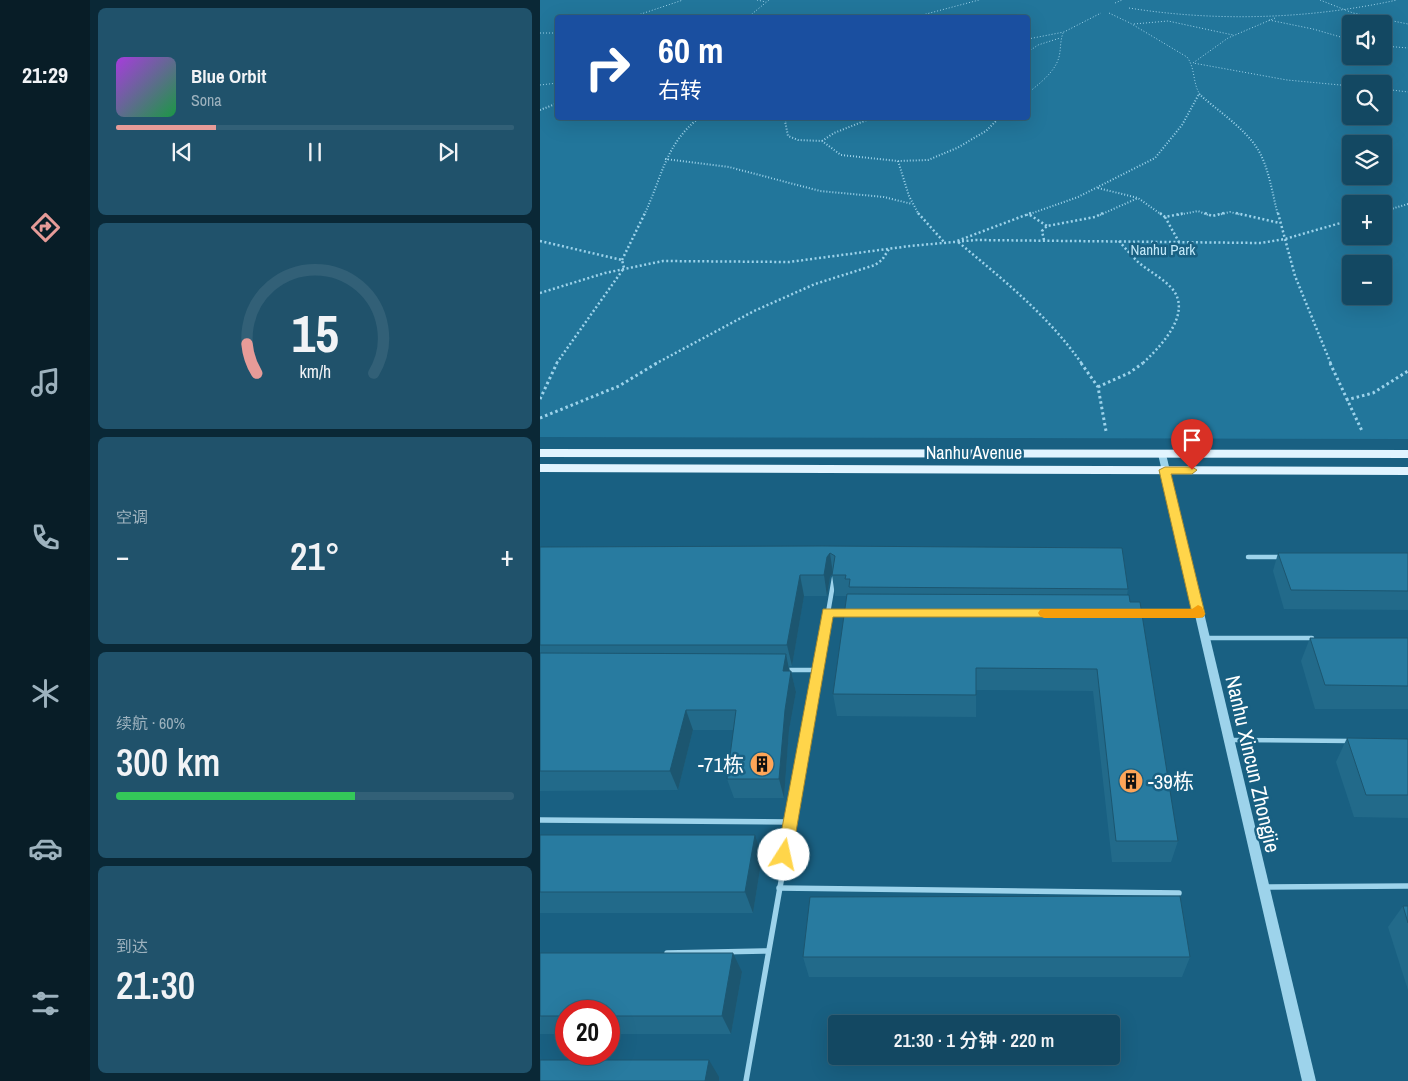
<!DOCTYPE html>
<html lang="zh">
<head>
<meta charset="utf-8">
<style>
  body { margin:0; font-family:"Archivo Narrow","Noto Sans SC",sans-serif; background:#20526b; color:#f1f3f6; height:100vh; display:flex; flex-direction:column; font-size:19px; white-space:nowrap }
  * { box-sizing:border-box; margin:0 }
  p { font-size:16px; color:#9db2be }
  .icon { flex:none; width:28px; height:28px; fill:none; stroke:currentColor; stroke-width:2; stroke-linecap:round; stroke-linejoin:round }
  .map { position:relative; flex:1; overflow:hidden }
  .side { display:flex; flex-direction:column; gap:8px; padding:8px; background:#0a2836; width:450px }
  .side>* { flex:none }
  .banner { position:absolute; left:15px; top:15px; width:475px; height:105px; border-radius:5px; box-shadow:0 5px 20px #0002,0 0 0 1px #326077; background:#1a4fa0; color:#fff; overflow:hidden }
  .fabs { position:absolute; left:802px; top:15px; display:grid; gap:10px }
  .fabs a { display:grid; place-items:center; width:50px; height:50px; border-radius:5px; background:#134862; box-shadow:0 5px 20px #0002,0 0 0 1px #326077; font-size:25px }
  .speed { position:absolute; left:15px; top:1000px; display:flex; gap:10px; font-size:25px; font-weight:700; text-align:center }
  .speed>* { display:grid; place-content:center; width:65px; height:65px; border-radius:50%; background:#134862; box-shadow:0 5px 20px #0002,0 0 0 1px #326077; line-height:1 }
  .speed .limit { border:8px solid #d22; background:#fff; color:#111 }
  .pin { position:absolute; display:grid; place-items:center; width:42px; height:42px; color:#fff; margin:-51px -21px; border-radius:50% 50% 50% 0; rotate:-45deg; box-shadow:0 0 5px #0007 }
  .pin .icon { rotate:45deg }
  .me { position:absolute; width:55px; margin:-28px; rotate:10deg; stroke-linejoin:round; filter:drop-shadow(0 0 4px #0008) }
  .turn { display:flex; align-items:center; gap:18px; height:105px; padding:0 20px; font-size:22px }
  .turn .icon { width:65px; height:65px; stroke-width:2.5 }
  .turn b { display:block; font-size:35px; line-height:42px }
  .big { font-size:38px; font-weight:600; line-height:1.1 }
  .side .tile { flex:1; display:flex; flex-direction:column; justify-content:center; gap:8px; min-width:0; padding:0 18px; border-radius:8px; background:#20526b }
  .side .dial { align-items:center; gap:0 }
  .dial svg { height:130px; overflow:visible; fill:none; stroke:#326077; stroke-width:7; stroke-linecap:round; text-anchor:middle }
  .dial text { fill:#f1f3f6; stroke:none }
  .song { display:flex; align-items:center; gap:15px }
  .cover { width:60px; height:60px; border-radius:8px; background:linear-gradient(135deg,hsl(280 70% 55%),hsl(140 70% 35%)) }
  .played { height:5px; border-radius:2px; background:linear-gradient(90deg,#e69b98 25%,#326077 25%) }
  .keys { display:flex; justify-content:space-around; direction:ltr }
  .heat { display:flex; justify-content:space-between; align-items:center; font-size:28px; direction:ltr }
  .charge { height:8px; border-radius:4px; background:linear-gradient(90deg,#34c759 60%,#326077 0) }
  .trip { position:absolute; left:288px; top:1015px; width:292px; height:50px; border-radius:5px; background:#134862; box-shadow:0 5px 20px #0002,0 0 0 1px #326077; font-weight:600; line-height:50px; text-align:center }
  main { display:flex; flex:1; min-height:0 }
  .tabs { display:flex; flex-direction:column; width:90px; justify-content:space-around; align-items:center; background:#081d27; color:#9db2be }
  .tabs .icon { width:35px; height:35px }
  .tabs .on { color:#e69b98 }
  .tabs b { font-size:22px; color:#f1f3f6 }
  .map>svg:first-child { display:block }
</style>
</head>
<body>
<main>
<nav class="tabs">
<b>21:29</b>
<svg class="icon on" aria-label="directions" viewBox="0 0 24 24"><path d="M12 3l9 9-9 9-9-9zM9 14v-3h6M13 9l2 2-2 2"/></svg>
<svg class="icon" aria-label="music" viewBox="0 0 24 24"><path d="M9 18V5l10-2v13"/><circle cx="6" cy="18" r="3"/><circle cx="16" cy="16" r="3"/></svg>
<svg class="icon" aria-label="phone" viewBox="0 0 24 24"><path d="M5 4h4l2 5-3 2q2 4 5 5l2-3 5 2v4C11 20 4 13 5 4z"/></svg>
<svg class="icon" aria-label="climate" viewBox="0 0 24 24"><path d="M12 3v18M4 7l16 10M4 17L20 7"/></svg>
<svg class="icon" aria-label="car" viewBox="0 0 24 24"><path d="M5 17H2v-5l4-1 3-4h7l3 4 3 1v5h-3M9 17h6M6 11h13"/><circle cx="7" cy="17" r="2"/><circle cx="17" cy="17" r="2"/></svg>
<svg class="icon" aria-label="filters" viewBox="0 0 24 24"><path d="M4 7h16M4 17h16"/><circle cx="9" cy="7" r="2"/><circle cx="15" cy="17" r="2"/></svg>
</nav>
<section class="side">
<div class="tile">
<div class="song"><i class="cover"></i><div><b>Blue Orbit</b><p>Sona</p></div></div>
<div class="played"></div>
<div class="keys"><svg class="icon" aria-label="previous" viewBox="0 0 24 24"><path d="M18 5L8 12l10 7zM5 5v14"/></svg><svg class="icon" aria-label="pause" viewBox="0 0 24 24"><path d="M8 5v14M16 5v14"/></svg><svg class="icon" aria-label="next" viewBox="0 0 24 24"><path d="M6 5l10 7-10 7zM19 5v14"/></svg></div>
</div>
<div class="tile dial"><svg viewBox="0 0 100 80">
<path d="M14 69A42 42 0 1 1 86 69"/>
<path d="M14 69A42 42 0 0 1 8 51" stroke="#e69b98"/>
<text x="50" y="56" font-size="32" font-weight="700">15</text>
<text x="50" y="72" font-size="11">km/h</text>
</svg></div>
<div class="tile"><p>空调</p>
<div class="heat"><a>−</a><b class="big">21°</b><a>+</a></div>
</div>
<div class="tile"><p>续航 · 60%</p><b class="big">300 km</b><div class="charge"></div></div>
<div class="tile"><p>到达</p><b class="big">21:30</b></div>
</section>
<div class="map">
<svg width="868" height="1081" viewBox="0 0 868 1081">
  <rect width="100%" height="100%" fill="#196082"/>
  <path fill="#22769b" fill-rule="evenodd" d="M0,0H868V439L0,437ZM18,18H488V118H18ZM811,24H844V56H811ZM811,84H844V116H811ZM811,144H844V176H811ZM811,204H844V236H811ZM811,264H844V296H811Z"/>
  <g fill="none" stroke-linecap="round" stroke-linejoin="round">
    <g stroke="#9dd3eb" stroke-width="1" stroke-dasharray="1 2" stroke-linecap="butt">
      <polyline points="217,0 226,2"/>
      <polyline points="780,0 813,13 868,24"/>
      <polyline points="575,3 582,0"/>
      <path d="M589,8C677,22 770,19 857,0"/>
      <path d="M569,13L590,23L647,57C656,69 652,84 661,96"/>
      <polyline points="89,18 143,0"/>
      <polyline points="207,18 229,0"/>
      <polyline points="371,18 439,0"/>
      <polyline points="735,18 688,38 653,63 747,80 811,86"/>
      <polyline points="729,20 773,29 811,40"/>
      <polyline points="594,24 628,21 693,35"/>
      <polyline points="0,33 18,33"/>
      <polyline points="488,39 524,32 561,13"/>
      <polyline points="844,46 868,48"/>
      <polyline points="488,52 498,45 520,38"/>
      <polyline points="0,85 18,83"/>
      <polyline points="844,89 868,92"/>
      <path d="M488,93C500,83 515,72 519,57C521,49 520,41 523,33"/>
    </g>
    <g stroke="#9dd3eb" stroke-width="2" stroke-dasharray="1 2" stroke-linecap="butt">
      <path d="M659,94C677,110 704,128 717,148C729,167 732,193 738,215"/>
      <polyline points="0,110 18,103"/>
      <polyline points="248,118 245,121 248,136 258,140 282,141 301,155 358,161 388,160 417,148 446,131 459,118"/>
      <polyline points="282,141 294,133 332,118"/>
      <polyline points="125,159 189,167 280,191 344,197 372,204"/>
      <polyline points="358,161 369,196 379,215"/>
      <polyline points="558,188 598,198 622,215"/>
      <polyline points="844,211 868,204"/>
      <path d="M104,215C122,178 125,144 159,118"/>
      <polyline points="487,215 538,197 615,158 642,125 659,94"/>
      <polyline points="560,215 598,198"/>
      <polyline points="638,215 658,211 668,215"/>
      <polyline points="678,215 690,212 702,215"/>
    </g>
    <g stroke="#9dd3eb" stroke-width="2.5" stroke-dasharray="2 2.5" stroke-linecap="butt">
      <polyline points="378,213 404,242"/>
      <path d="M491,213L417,241C462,279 508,315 542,364"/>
      <polyline points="620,213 625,217 645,213"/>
      <polyline points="665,213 672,216 684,213"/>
      <polyline points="696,213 740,223"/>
      <polyline points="738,213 755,276 791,364"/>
      <polyline points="490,215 507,226"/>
      <polyline points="625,217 639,242"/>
      <polyline points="504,240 502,231 507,226 555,217 563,213"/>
      <polyline points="0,241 82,260 84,268 16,364"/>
      <path d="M579,241C585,248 591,255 597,261C609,272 624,278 634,291C651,316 619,348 602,364"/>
      <polyline points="82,260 105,213"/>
      <polyline points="0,293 65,273 123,261 249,262 370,246 436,240 721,243 745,239 811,220"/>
      <polyline points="115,364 214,311 275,284 335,265 342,260 349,249"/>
    </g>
    <g stroke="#9dd3eb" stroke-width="3" stroke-dasharray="2.5 3" stroke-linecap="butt">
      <polyline points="541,363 558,387 566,431"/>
      <polyline points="790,363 822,431"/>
      <polyline points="558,387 589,373 603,363"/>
      <polyline points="0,399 17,363"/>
      <polyline points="806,400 833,393 868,371"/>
      <polyline points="0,418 79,386 117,363"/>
    </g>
    <g stroke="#9dd3eb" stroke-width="4.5">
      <polyline points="708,557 741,557"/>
      <polyline points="288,612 308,612"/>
      <polyline points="598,613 658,614"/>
      <polyline points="667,638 772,638"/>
      <polyline points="245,670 277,670"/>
      <polyline points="690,740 811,741"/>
      <polyline points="258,787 294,578"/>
    </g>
    <g stroke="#9dd3eb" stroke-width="5.5">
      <polyline points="0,820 250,822"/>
      <polyline points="725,887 868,886"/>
      <polyline points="239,888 639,893"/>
      <polyline points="127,953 228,951"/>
      <polyline points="206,1081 258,785"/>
    </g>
    <polygon fill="#9dd3eb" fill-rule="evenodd" points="619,452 622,452 626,454 776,1081 762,1081 618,454"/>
    <g fill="#e1f4ff" fill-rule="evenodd">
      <polygon points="0,449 868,450 868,458 0,457"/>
      <polygon points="0,464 868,467 868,475 0,472"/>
    </g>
  </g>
  <g fill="#226a8a">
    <polygon points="282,546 588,589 587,595 638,841 631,862 572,862 553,691 436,690 436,717 297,716 293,694 307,596 295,596 292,575 290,577 287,596 264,596 252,666 249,666 250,671 251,671 256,692 249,730 244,798 194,798 187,779 194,730 153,730 138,790 0,791 0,547"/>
    <polygon points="738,553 868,553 868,610 744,609 733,571"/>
    <polygon points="770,638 868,638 868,709 775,709 761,661"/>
    <polygon points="807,738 868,739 868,818 814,817 796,762"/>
    <polygon points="0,835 222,857 213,913 0,913"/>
    <polygon points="863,906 868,906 868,990 848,927"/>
    <polygon points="0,953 202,972 191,1034 69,1034 69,1011 26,1011 26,1034 0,1034"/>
    <polygon points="263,957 650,957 642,977 269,977"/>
  </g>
  <g fill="#1c5670">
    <polygon points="290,553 293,574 290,577 287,596 284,575 287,557"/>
    <polygon points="260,575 264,596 252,666 247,645"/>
    <polygon points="246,654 250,674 243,671"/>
    <polygon points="251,671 256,692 249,730 244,798 239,779 245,710"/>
    <polygon points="146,710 153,730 138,790 130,771"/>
    <polygon points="215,835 222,857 213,913 205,892"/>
    <polygon points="193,953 202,972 191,1034 182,1016"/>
    <polygon points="169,1060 179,1077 179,1081 165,1081"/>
  </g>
  <g fill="#287ba0" stroke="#1c5670">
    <polygon points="282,546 582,548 588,589 309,587 310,579 305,579 306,575 292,575 295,556 290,553 287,557 284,575 260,575 247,645 0,645 0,547"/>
    <polygon points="738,553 868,553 868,591 751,590"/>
    <polygon points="307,594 589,595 590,602 600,602 638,841 576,841 557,669 436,668 436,695 293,694"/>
    <polygon points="770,638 868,638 868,686 785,685"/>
    <polygon points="0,653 246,654 243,671 251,671 245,710 239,779 187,779 196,710 146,710 130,771 0,771"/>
    <polygon points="807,738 868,739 868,795 826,795"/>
    <polygon points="0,835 215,835 205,892 0,892"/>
    <polygon points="640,896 650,957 263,957 270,897"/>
    <polygon points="863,906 868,906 868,923"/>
    <polygon points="0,953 193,953 182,1016 69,1016 69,1011 26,1011 26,1016 0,1016"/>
    <polygon points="0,1060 169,1060 165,1081 0,1081"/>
  </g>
  <polygon fill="#ffd54a" stroke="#a68a30" points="625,467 652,467 657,470 652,474 631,474 665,614 663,617 293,617 252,855 250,860 244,862 239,860 237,855 283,609 651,609 619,470"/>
  <polygon fill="#f59e0b" points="658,605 662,607 665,614 663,617 659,618 504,618 500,616 498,613 500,610 504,609 652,609"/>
  <defs>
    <symbol id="building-disc" viewBox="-11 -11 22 22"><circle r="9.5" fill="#fea558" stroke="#196082"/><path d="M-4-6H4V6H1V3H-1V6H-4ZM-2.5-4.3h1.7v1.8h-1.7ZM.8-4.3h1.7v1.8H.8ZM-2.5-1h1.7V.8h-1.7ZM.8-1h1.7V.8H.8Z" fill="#111"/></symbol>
  </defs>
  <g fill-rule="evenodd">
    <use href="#building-disc" x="208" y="750" width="28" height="28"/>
    <use href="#building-disc" x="577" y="767" width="28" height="28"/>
  </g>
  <g text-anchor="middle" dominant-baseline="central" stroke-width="5" stroke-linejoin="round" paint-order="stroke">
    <g font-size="15" fill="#c1e8f8" stroke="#196082">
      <text x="623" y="249">Nanhu Park</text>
    </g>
    <g font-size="18" fill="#fff" stroke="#196082">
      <text x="434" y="452">Nanhu Avenue</text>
    </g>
    <g font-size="21" fill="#fff" stroke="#196082" text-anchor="end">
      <text x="204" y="764">-71栋</text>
      <text x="608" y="781" text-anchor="start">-39栋</text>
    </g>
    <g font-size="21" fill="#fff" stroke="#196082">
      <text transform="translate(713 764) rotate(77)">Nanhu Xincun Zhongjie</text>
    </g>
  </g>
</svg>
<div class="fabs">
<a><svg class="icon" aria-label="sound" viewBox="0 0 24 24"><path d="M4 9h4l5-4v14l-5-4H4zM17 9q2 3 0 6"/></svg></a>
<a><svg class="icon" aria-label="search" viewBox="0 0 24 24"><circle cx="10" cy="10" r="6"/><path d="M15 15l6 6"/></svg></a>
<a><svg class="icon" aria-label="layers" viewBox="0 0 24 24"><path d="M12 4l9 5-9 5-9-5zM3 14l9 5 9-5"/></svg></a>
<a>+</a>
<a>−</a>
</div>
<div class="speed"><div class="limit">20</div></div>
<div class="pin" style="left:652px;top:470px;background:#d93025"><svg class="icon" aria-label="arrive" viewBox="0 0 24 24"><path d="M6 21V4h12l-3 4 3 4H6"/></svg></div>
<svg class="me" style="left:244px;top:855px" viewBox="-20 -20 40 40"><circle r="19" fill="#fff"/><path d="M0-13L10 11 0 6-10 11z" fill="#ffd54a"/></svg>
<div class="trip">21:30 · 1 分钟 · 220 m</div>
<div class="banner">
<div class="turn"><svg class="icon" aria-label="right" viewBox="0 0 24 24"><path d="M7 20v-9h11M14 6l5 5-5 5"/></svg><div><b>60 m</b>右转</div></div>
</div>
</div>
</main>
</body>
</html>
